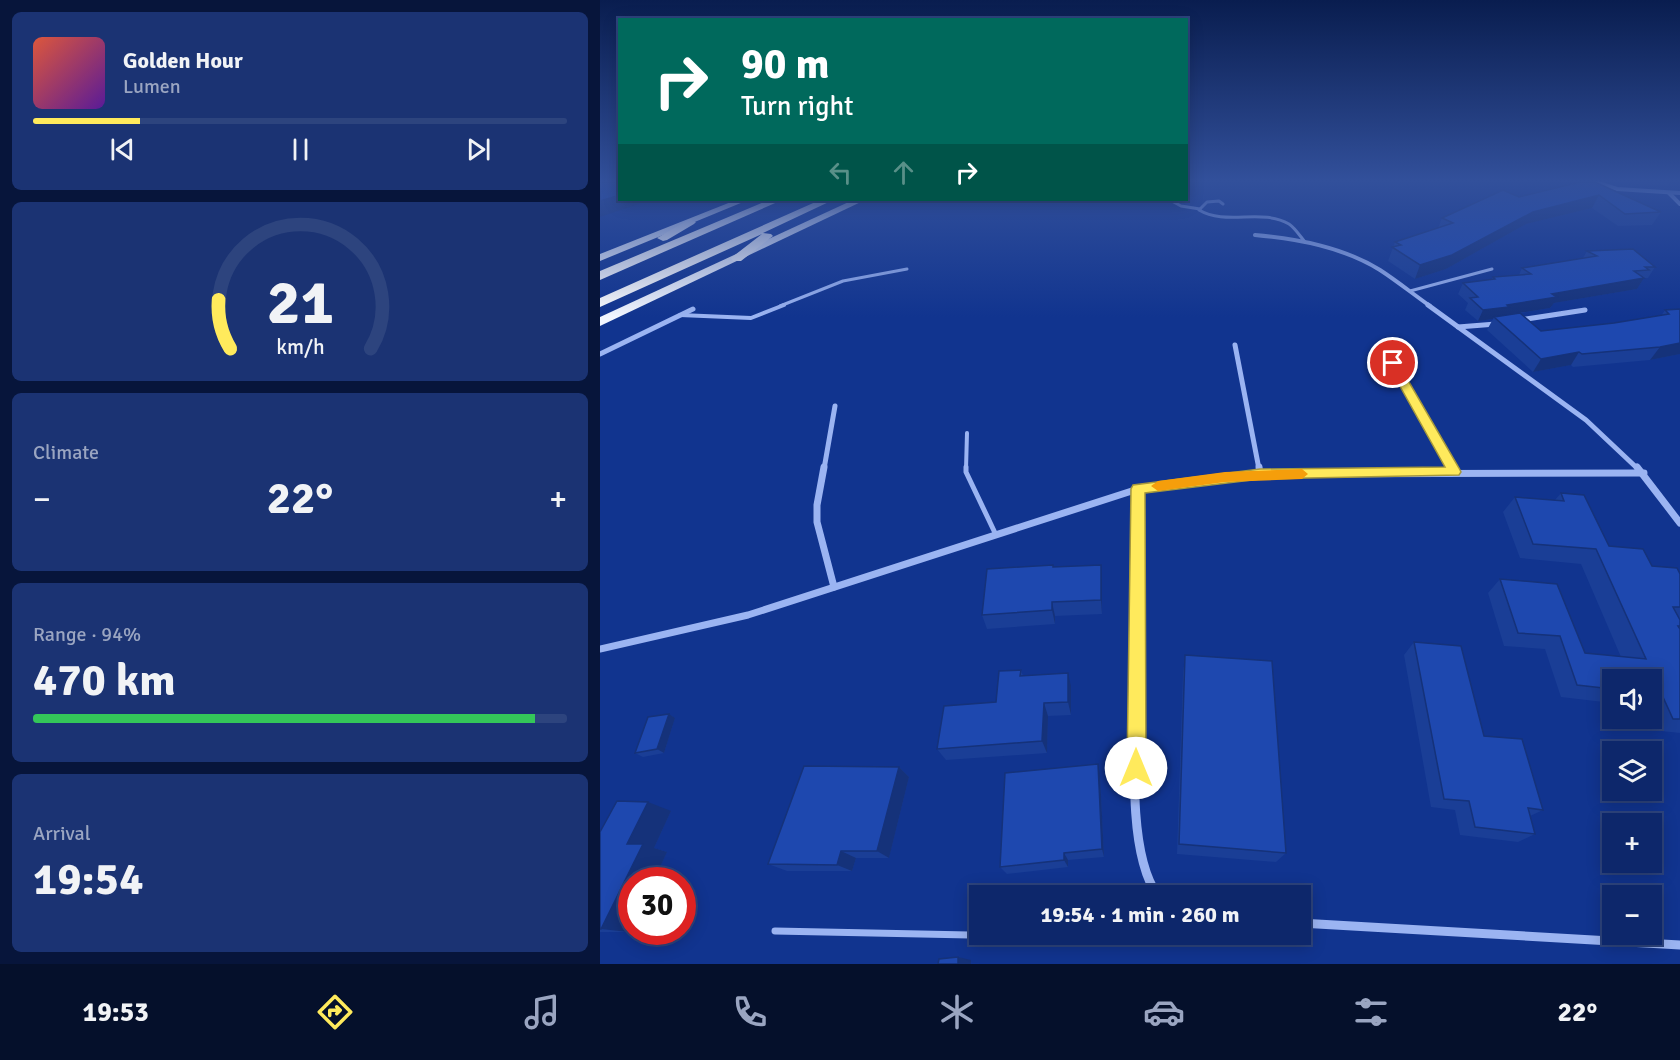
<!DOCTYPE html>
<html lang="en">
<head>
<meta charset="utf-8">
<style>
  body { margin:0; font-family:Signika,sans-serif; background:#1b3373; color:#f1f3f6; height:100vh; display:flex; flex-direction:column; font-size:22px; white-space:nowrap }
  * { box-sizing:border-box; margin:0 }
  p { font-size:20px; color:#9aa5c1 }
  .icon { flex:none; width:33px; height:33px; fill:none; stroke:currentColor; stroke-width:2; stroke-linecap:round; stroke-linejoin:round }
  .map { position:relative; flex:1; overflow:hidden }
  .sheet { display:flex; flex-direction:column; gap:12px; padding:12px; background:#07153b; width:600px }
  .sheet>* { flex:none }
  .guide { position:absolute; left:18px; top:18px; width:570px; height:183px; border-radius:0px; box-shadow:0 3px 15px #0003,0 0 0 2px #2d447e; background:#00695c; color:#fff; overflow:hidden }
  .buttons { position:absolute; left:1002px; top:669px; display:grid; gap:12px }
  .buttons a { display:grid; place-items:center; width:60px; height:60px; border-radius:0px; background:#0d276b; box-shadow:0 3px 15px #0003,0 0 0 2px #2d447e; font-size:30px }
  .speed { position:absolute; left:18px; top:867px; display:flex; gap:12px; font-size:30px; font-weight:700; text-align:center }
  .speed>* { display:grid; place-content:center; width:78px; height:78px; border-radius:50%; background:#0d276b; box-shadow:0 3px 15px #0003,0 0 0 2px #2d447e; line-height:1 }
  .speed .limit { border:9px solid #d22; background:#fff; color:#111 }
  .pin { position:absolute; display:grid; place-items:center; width:51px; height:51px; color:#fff; margin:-26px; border:3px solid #fff; border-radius:50%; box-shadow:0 2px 6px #0007 }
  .me { position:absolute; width:66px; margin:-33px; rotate:0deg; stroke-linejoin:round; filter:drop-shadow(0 0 4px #0008) }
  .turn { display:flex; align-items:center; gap:21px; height:126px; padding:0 24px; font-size:27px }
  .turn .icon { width:78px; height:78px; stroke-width:2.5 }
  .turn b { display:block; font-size:42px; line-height:51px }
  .lanes { display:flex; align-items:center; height:57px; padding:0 24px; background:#0003; justify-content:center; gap:30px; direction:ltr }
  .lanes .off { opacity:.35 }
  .big { font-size:45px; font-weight:800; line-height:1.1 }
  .sheet .tile { flex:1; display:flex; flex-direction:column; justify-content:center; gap:9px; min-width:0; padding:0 21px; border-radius:9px; background:#1b3373 }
  .sheet .dial { align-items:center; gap:0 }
  .dial svg { height:156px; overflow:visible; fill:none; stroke:#2d447e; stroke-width:7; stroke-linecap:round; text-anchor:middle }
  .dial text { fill:#f1f3f6; stroke:none }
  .song { display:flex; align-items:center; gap:18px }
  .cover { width:72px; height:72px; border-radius:9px; background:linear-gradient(135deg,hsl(10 70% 55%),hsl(270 70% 35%)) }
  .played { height:6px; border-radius:3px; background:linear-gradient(90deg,#ffea5c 20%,#2d447e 20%) }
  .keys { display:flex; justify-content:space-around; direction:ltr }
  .heat { display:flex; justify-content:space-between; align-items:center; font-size:33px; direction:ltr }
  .charge { height:9px; border-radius:4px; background:linear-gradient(90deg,#34c759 94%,#2d447e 0) }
  .trip { position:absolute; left:369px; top:885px; width:342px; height:60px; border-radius:0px; background:#0d276b; box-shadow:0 3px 15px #0003,0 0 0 2px #2d447e; font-weight:800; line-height:60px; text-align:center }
  .tabs { display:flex; height:96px; justify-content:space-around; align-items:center; background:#05102b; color:#9aa5c1 }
  .tabs .icon { width:42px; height:42px }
  .tabs .selected { color:#ffea5c }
  .tabs b { font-size:27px; color:#f1f3f6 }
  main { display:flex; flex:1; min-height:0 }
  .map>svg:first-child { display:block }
</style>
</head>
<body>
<main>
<section class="sheet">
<div class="tile">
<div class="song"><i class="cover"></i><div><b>Golden Hour</b><p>Lumen</p></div></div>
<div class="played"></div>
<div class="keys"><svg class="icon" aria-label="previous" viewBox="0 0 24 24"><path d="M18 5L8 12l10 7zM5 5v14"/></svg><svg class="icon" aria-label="pause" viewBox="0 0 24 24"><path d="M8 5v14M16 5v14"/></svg><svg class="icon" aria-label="next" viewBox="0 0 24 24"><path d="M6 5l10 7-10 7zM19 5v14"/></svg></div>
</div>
<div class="tile dial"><svg viewBox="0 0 100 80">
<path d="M14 69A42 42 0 1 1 86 69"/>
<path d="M14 69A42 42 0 0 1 8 44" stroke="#ffea5c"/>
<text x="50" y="56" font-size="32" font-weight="700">21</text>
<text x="50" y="72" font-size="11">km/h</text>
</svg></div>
<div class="tile"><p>Climate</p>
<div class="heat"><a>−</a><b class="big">22°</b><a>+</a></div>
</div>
<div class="tile"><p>Range · 94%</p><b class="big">470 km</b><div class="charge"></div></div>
<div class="tile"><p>Arrival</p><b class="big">19:54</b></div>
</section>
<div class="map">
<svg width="1080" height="964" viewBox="0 0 1080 964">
  <rect width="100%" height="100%" fill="#11348f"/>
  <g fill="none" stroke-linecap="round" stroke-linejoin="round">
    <g stroke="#9bb4f2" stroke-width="3">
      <polyline points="570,200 581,206 600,209"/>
      <path d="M623,204L619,201L607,202L599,210C626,226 662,208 689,224C695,228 700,236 705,242"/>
      <polyline points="810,291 892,269"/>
      <polyline points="180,306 243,281 307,269"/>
    </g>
    <g stroke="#9bb4f2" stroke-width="4">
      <polyline points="80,315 151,318 184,305"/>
      <polyline points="366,469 367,433"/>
    </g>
    <polyline stroke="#9bb4f2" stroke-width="5" points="366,467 366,472 396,535"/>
    <g stroke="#9bb4f2" stroke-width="7">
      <polyline points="541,896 551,887"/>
      <polyline points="175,931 471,937 487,934"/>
    </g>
    <g stroke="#9bb4f2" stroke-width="4">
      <polyline points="995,182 1017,189 1080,193"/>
      <polyline points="1069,193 1080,204"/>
      <path d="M655,235C698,239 743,247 780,270C797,281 813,294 830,306"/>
    </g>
    <g stroke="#9bb4f2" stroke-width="5">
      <polyline points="828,305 986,420 1038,469"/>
      <polyline points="920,320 985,310"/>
      <polyline points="858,327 896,324"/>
      <polyline points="635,345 659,469"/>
      <polyline points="0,354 93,309"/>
      <polyline points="793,363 852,469"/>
      <polyline points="224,469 235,406"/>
    </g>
    <g stroke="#9bb4f2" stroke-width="7">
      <polyline points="224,467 217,505 217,522 234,587"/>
      <polyline points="659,467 660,474"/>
      <polyline points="851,467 854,472"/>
      <polyline points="1037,467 1080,523"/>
      <polyline points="0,649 148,615 538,489 660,474 1044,473"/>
      <polyline points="537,683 538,489"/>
    </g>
    <g stroke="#9bb4f2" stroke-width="9">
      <path d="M537,681C536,739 525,851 558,896"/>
      <polyline points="700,923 1080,945"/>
    </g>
    <g fill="#f2f6ff" fill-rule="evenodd">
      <polygon points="136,200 148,200 0,261 0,254"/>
      <polygon points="253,200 265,200 0,326 0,317"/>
    </g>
    <g fill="#fff" fill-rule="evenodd">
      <polygon points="169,200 182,200 0,280 0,271"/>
      <polygon points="220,200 233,200 163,233 171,234 173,236 141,261 133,261 131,258 162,234 0,307 0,298"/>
      <polygon points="90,219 96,222 94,224 67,240 63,241 57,238"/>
    </g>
  </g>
  <g fill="#1a3e96">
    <polygon points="980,182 1061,212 1052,225 1018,226 992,208 926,224 846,269 815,279 788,261 795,242 838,228 842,218"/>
    <polygon points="1009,182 1069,182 1067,186"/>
    <polygon points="987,251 1055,267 1048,278 1044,278 1037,289 954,303 950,308 904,316 941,331 1014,323 1061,316 1065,310 1080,309 1080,354 1050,360 973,367 971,365 933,372 887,330 893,319 878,321 865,310 868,303 858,294 863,283 891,280 893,277 919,275 922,268 983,258"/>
    <polygon points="961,493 1009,546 1052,566 1080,574 1080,733 1052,730 1047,718 1052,718 1052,680 1012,680 1012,703 961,697 945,649 904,646 888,593 900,579 985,653 1021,657 981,564 920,558 903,512 915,497 955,500"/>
    <polygon points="453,565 454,567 502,580 502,614 455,616 455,624 387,629 382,615"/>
    <polygon points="814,642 884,736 943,810 930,816 935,834 918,842 860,835 855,810 831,807 804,655"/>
    <polygon points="585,655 686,853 676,862 577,854 583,674"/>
    <polygon points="421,670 423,676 471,686 471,715 448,716 447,753 346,760 337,749 396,702"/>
    <polygon points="69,714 75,718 64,753 43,757 35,753"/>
    <polygon points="299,767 309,777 289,858 256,858 252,871 187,871 168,864"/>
    <polygon points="500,775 504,857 468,860 468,867 407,874 400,867"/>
    <polygon points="71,811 54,848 67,852 29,932 0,932 0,832"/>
  </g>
  <g fill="#15327a">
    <polygon points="20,195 20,200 50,200 0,217 0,201"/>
    <polygon points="999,195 992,208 926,224 846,269 815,279 820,265 933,212"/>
    <polygon points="1044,278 1037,289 954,303 950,308 894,317 893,319 878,321 883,310 952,294"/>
    <polygon points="1080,343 1080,354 1050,360 1060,347"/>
    <polygon points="979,352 971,365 933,372 941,359"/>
    <polygon points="501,565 502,580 502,614 501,600"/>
    <polygon points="452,602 455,616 455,624 452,610"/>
    <polygon points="468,673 471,686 471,715 468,702"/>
    <polygon points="444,703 448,716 447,753 442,741"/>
    <polygon points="69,714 75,718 64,753 57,749"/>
    <polygon points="498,764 500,775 504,857 502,849"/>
    <polygon points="299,767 309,777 289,858 277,851"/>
    <polygon points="48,802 71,811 54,848 67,852 54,880 32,880 32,928 29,932 1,929 27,844"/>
    <polygon points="241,851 256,858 252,871 237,865"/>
    <polygon points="464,853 468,860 468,867 464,860"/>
    <polygon points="358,957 371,960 371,964 358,964"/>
  </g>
  <g fill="#1e48af" stroke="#15327a" stroke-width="1.5">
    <polygon points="0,182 20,182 20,195 0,201"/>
    <polygon points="980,182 995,182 1061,212 1025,214 999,195 933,212 852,255 820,265 792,247 801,245 795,242 853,223 842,218 903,190 919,197"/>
    <polygon points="1033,249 1055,267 1045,267 1049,270 1034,271 1044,278 952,294 957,297 907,305 909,307 883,310 870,298 878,297 863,283 895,279 893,277 931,274 922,268 997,256 987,251"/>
    <polygon points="1080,309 1080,343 1060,347 982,354 979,352 941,359 894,317 920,313 941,331 1014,323 1069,314 1065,310"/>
    <polygon points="961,493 984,495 1009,546 1043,549 1052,566 1077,568 1080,574 1080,607 1073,607 1080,620 1080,626 1078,626 1080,629 1080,719 1073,719 1062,695 1052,693 1052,680 1012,680 1012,689 977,685 960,636 918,633 900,579 957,584 985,653 1046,659 996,549 933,544 915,497 964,501"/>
    <polygon points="453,565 453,567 501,565 501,600 452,602 452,610 382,615 387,569"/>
    <polygon points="814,642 861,646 884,736 922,739 943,810 928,808 935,834 875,827 869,801 844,799"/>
    <polygon points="585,655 672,661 686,853 579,844"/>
    <polygon points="421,670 420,676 468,673 468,702 444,703 442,741 337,749 344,706 396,702 399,671"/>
    <polygon points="69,714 57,749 35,753 48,717"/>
    <polygon points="498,764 502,849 464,853 464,860 400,867 405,773"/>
    <polygon points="204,766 299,767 277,851 241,851 237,865 168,864"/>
    <polygon points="17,801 48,802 27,844 43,844 1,929 0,929 0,832"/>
    <polygon points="358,957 358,964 338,964 339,959"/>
  </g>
  <linearGradient id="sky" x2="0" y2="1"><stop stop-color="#091d4f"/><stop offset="0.57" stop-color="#32509b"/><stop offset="1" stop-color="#32509b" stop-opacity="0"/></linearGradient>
  <rect width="1080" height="317" fill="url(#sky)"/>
  <polygon fill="#ffea5c" stroke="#a6983c" stroke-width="1.5" points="793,359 798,363 859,468 861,472 859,475 660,479 545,493 546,768 543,775 536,778 529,775 527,768 531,489 533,485 660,469 845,467 787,363"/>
  <polygon fill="#f59e0b" points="702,469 708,474 702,479 625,482 558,491 551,486 558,481 625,472"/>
</svg>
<div class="buttons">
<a><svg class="icon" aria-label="sound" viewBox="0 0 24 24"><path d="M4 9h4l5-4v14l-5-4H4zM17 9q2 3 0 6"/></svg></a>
<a><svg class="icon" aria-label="layers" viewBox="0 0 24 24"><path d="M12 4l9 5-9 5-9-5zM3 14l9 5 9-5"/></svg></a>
<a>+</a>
<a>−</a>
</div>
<div class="speed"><div class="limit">30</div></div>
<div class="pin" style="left:793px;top:363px;background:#d93025"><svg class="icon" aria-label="arrive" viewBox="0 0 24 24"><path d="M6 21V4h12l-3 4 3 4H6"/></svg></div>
<svg class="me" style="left:536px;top:768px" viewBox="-20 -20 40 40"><circle r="19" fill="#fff"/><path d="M0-13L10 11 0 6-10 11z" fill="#ffea5c"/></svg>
<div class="trip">19:54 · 1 min · 260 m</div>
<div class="guide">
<div class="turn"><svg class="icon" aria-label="right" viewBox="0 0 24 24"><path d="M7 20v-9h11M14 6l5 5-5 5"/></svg><div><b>90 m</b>Turn right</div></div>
<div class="lanes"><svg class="icon off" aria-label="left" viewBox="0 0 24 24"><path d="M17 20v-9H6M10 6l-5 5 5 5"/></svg><svg class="icon off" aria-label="ahead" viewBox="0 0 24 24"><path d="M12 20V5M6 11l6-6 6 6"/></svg><svg class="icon" aria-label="right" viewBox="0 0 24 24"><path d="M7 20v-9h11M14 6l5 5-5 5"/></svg></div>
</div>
</div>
</main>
<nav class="tabs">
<b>19:53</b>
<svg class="icon selected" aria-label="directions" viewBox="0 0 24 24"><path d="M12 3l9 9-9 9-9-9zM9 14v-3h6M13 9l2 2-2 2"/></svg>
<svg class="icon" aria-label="music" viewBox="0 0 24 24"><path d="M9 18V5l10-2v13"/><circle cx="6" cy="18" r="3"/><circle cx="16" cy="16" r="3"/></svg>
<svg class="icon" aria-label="phone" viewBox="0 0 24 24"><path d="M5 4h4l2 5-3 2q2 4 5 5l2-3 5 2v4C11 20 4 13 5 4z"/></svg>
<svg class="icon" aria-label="climate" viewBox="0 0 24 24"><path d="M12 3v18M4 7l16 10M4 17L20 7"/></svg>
<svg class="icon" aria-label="car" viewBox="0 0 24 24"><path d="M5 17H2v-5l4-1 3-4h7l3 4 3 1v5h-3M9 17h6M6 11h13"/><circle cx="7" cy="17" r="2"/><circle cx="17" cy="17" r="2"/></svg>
<svg class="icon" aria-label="filters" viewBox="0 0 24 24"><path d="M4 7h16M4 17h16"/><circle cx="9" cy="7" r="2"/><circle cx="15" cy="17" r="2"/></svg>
<b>22°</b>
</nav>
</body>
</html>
